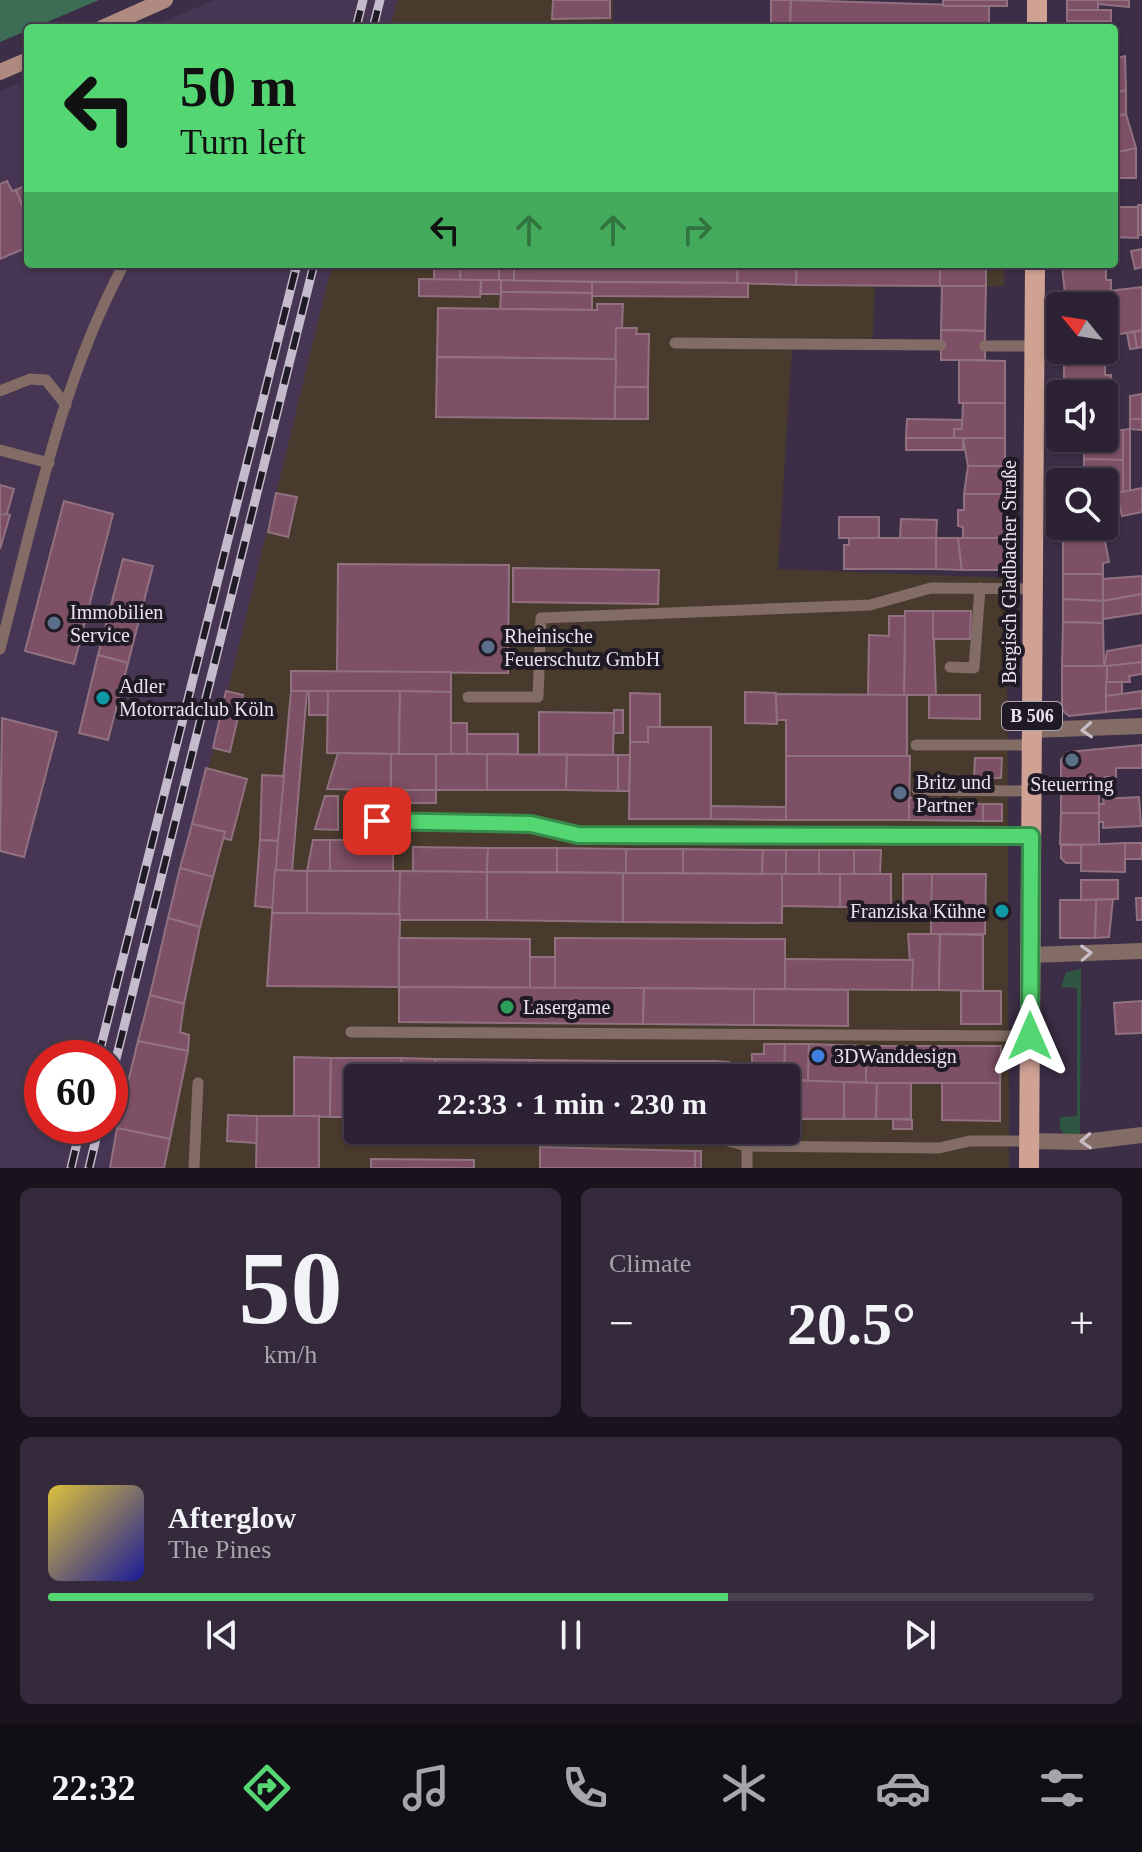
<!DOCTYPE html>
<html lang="en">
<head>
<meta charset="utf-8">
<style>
  body { margin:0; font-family:Georgia,serif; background:#352a3c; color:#f1f3f6; height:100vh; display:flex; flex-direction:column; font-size:30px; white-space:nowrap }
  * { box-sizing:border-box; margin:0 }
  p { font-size:26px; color:#a7a4ac }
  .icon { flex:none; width:44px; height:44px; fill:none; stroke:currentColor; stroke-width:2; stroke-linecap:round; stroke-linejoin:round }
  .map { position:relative; height:1168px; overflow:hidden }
  .panel { display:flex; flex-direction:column; gap:20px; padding:20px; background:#19131d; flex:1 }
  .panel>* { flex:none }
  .top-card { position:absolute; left:24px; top:24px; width:1094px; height:244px; border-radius:8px; box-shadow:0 2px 6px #0004,0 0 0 2px #483f4f; background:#54d672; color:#111; overflow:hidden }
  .needle { width:52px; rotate:300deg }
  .controls { position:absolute; left:1046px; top:292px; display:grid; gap:16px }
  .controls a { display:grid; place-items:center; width:72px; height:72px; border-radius:8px; background:#2d2234; box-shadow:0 2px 6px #0004,0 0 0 2px #483f4f; font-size:40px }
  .speed { position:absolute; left:24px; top:1040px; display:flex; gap:16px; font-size:40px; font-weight:700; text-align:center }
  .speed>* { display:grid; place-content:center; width:104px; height:104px; border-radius:50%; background:#2d2234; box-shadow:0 2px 6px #0004,0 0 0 2px #483f4f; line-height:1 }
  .speed .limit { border:12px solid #d22; background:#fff; color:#111 }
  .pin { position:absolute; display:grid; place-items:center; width:68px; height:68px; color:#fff; margin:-34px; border-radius:16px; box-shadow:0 4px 12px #0006 }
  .me { position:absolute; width:88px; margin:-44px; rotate:0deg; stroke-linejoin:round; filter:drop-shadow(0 0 6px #0008) }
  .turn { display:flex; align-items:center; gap:28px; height:168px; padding:0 24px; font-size:36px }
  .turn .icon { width:104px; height:104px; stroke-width:2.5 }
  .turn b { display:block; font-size:56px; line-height:68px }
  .lanes { display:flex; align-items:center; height:76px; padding:0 24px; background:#0003; justify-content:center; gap:40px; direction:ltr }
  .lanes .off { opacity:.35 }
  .big { font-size:60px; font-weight:600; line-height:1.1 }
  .panel .card { flex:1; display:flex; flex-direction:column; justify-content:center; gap:12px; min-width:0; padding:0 28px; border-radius:12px; background:#352a3c }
  .panel .dial { align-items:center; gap:0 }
  .dial b { font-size:104px; line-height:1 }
  .song { display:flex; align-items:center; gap:24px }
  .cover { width:96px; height:96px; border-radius:12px; background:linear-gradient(135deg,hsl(50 70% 55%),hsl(240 70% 35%)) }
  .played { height:8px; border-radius:4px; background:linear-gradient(90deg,#54d672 65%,#483f4f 65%) }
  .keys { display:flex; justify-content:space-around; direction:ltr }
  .heat { display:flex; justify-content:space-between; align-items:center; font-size:44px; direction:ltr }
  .panel .tiles { flex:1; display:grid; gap:20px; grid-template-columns:1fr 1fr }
  .card:last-child { grid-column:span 2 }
  .trip { position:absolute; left:344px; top:1064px; width:456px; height:80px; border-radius:8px; background:#2d2234; box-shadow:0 2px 6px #0004,0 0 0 2px #483f4f; font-weight:600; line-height:80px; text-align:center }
  .tab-bar { display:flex; height:128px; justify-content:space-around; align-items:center; background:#120e15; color:#a7a4ac }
  .tab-bar .icon { width:56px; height:56px }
  .tab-bar .on { color:#54d672 }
  .tab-bar b { font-size:36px; color:#f1f3f6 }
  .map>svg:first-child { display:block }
</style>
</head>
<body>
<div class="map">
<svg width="1142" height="1168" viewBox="0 0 1142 1168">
  <rect width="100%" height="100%" fill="#3c2e46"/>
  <g fill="#483a2c" fill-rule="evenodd">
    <polygon points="397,0 613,0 613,28 390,28"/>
    <path d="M332,264H1005L1004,286L875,287L872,350H792L778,569L1007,578L1009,1168H111ZM358,1078H786V1130H358Z"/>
  </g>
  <g fill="#463553" fill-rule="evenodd">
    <polygon points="214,0 397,0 390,28 148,28"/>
    <path d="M28,79V264H332L111,1168H0V91ZM42,1058H110V1126H42Z"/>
  </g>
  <polygon fill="#2f5642" points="1081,969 1080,1138 1064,1134 1060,1129 1060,1117 1077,1116 1077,988 1061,987 1066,972"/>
  <polygon fill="#3d6e55" points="0,0 99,0 0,42"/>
  <g fill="#7d5065" stroke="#91717f" stroke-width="2">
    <polygon points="553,0 610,0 610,18 552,19"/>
    <polygon points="771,0 791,0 790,28 771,28"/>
    <polygon points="791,0 989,6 989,28 790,28"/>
    <rect x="943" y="0" width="64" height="6"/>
    <rect x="1067" y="0" width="31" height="10"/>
    <polygon points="1098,0 1129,0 1129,7 1098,4"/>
    <rect x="1067" y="10" width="44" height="11"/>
    <rect x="1067" y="21" width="44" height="7"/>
    <polygon points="1125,56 1126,90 1114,93 1114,59"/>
    <polygon points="1126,90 1126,114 1114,117 1114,93"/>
    <polygon points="1126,114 1136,148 1114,153 1114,117"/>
    <polygon points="1136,148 1136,178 1114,178 1114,153"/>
    <polygon points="7,181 12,191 16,190 28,219 28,247 0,259 0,184"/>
    <polygon points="28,184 28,219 16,190"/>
    <rect x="1138" y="205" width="4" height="30"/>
    <polygon points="1114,207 1138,207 1138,238 1114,237"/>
    <polygon points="1142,249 1142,267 1135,269 1131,251"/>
    <polygon points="434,264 461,264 460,280 434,280"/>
    <polygon points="461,264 499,264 499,280 460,280"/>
    <polygon points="499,264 514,264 514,281 499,280"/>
    <polygon points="514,264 738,264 737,283 514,281"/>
    <polygon points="738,264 797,264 796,285 737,283"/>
    <rect x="940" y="264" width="46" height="22"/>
    <polygon points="1065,264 1106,264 1106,280 1111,280 1111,292 1065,294 1062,266"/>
    <polygon points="797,265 940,266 940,286 796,285"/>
    <polygon points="419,279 481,280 480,297 419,296"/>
    <rect x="481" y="280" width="20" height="14"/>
    <polygon points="501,280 592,282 592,293 501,292"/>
    <polygon points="592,282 748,283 748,297 592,296"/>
    <polygon points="942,286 986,286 985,331 941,330"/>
    <polygon points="1142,287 1142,330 1104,337 1104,306 1084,306 1085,294"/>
    <polygon points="501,292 592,293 592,310 500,309"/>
    <polygon points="597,304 623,304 622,328 616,328 616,359 437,357 438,308 597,310"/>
    <polygon points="616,328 637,328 636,334 649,334 648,387 615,387"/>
    <polygon points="941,330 985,331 985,360 941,360"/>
    <polygon points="1142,330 1142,347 1137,348 1134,332"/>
    <polygon points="1134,332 1137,348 1130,349 1127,333"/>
    <polygon points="1105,347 1105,375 1111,375 1111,383 1064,382 1064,350"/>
    <polygon points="437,357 616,359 615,419 436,417"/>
    <polygon points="959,360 1005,361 1005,403 959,403"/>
    <rect x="615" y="387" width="33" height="32"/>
    <polygon points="1142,394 1142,419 1130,419 1130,396"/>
    <polygon points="963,403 1005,403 1005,438 954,438 954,429 962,429"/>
    <polygon points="907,419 962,420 962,429 954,429 954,438 906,438"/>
    <polygon points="1130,419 1142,419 1142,430 1130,429"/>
    <polygon points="1130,429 1130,491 1123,492 1123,430"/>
    <polygon points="1104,430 1123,430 1123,460 1084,459 1084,438 1104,438"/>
    <rect x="906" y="438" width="57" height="12"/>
    <polygon points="963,438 1005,438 1005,466 968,466"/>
    <polygon points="1084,459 1123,460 1123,492 1104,496 1104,482 1084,482"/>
    <polygon points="968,466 1005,466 1004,494 964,494"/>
    <polygon points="0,485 14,489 6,517 0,515"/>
    <polygon points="1142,488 1142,512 1122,516 1117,493"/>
    <polygon points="276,493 297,497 288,537 268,532"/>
    <polygon points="964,494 1004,494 1004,538 963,538 963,527 958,526 958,510 964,510"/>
    <polygon points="1104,499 1105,511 1109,511 1104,536 1063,536 1063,526 1104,526"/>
    <polygon points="64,501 113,514 74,664 25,651"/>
    <polygon points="6,514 10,515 0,549 0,515"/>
    <rect x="839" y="517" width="40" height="21"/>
    <polygon points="901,519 937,520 936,538 900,538"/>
    <polygon points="1063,536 1104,536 1109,562 1103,563 1103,574 1063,574"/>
    <polygon points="849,538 936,538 936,569 844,569 844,545 849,545"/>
    <polygon points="936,538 958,538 962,570 936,569"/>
    <polygon points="958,538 1004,538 1004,570 962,570"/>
    <polygon points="123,559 153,566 128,663 98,655"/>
    <polygon points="338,564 509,565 508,673 337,672"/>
    <polygon points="513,568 659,570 658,604 513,602"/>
    <polygon points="1063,574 1103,574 1103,601 1063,599"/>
    <polygon points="1142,576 1142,594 1103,601 1103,579"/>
    <polygon points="1142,594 1142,613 1103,619 1103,601"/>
    <polygon points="1063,599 1103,601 1103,623 1063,622"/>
    <polygon points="905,611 933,611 936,695 904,695"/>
    <polygon points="933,611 971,611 970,639 933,639"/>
    <polygon points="889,616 905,616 904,695 868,695 869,635 889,636"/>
    <polygon points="1063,622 1103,623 1104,667 1062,666"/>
    <polygon points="1142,645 1142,662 1104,667 1107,651"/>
    <polygon points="98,655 128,663 108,740 79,733"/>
    <polygon points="1142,662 1142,674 1129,676 1130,682 1106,682 1107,666"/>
    <polygon points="1062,666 1107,666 1106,712 1069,716 1062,710"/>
    <polygon points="291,671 451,672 451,692 291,691"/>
    <polygon points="1106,682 1122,682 1122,694 1106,696"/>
    <polygon points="226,691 243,695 230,752 213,748"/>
    <polygon points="291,691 307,691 292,871 275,870"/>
    <rect x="309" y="691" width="19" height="24"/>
    <polygon points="328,691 400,691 399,754 327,753"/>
    <polygon points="400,691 451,692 451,754 399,754"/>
    <polygon points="1142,691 1142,708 1106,712 1106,696"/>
    <polygon points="745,692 776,693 777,724 745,723"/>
    <polygon points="630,693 660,694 660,727 648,727 648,742 630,742"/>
    <polygon points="776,694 907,695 907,756 786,756 786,720 777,720"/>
    <polygon points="929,695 980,695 980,719 929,718"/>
    <polygon points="614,710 623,710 623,733 613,733"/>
    <polygon points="539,712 614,713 613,755 539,754"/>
    <polygon points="2,718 57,732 24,857 0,851"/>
    <rect x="451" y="723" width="16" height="31"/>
    <polygon points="648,727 711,727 711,819 629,819 630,742 648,742"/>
    <rect x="467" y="734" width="51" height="20"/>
    <polygon points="1142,745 1142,768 1116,768 1116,777 1105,777 1105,786 1061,786 1061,760 1068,752"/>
    <polygon points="338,753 391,754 391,790 327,789"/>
    <rect x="391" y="754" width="45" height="36"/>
    <rect x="436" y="754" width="51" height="36"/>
    <polygon points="487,754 567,755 566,790 487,790"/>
    <polygon points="567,755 618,755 618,791 566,790"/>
    <polygon points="618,755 630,755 629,791 618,791"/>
    <polygon points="786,756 910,756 909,820 786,820"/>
    <polygon points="975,758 1002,758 1001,778 974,778"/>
    <polygon points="206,768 247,779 231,840 223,838 225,832 192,824"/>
    <polygon points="262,775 284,776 278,841 260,840"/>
    <rect x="1061" y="786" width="38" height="27"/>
    <rect x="395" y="790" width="41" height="13"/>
    <polygon points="325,796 338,796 338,830 315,829"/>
    <polygon points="1139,797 1141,826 1103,828 1103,822 1099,822 1099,804 1104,804 1103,799"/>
    <polygon points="909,798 920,798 920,803 983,804 983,821 909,820"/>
    <rect x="983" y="804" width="19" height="17"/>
    <polygon points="711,806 786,807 786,820 711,819"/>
    <polygon points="1061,813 1099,813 1099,845 1060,844"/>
    <polygon points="192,824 225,832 213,877 180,868"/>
    <polygon points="260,840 278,841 273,908 255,906"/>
    <polygon points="313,840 330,840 330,871 307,871"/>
    <rect x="330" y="840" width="63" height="31"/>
    <rect x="1125" y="843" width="17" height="16"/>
    <polygon points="1125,843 1125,872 1081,871 1081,845"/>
    <polygon points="1061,845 1081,845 1081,863 1066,863 1061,858"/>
    <polygon points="413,847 488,848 487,872 413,871"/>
    <polygon points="488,848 557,848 557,872 487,872"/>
    <polygon points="557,848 626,849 626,873 557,872"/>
    <rect x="626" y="849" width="57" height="24"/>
    <polygon points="683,849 763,850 762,874 683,873"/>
    <polygon points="763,850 786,850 786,874 762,874"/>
    <rect x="786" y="850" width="33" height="24"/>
    <rect x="819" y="850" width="35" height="24"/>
    <polygon points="854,850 881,850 880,874 854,874"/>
    <polygon points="180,868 213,877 200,927 168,918"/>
    <polygon points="275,870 307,871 307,913 272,913"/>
    <polygon points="307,871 400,871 400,914 307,913"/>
    <polygon points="400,871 487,872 487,920 399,920"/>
    <polygon points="487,872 623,873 623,922 487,920"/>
    <polygon points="623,873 782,874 782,923 623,922"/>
    <polygon points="782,874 840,874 840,907 782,906"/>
    <rect x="840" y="874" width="51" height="33"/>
    <rect x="903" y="874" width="29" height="40"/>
    <polygon points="932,874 986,874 985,934 931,934"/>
    <polygon points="1081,880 1118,880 1118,899 1081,900"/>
    <polygon points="1136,898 1142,898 1142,920 1137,920"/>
    <polygon points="1113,899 1109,937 1095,938 1096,900"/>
    <polygon points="1060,900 1096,900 1095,938 1060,938"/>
    <polygon points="272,913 400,914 399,987 267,986"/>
    <polygon points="168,918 200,927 184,1004 150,995"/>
    <polygon points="908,934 940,934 939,990 912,990"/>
    <polygon points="940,934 983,935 983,991 939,990"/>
    <polygon points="399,938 530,939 530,988 399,987"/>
    <polygon points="555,938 785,939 785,989 555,988"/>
    <rect x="530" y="957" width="25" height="31"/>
    <polygon points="785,959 913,960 912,990 785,989"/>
    <polygon points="399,987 644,988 643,1024 399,1022"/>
    <polygon points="644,988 754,989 754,1025 643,1024"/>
    <polygon points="754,989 848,990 848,1026 754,1025"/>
    <rect x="961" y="991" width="40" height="33"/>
    <polygon points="150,995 184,1004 180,1032 189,1035 188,1051 138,1041"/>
    <polygon points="1142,1001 1142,1033 1116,1034 1114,1003"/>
    <polygon points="138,1041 188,1051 170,1139 117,1128"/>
    <polygon points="764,1044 785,1044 784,1078 764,1078 764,1072 752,1072 752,1054 764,1054"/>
    <polygon points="785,1044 809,1044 808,1081 784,1078"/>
    <polygon points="809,1044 866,1046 866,1083 808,1081"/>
    <polygon points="866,1046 1001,1046 1000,1083 866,1083"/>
    <polygon points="294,1057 331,1058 330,1117 294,1116"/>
    <polygon points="331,1058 401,1058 400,1078 358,1078 358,1117 330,1117"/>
    <polygon points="401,1058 435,1059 435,1078 400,1078"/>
    <polygon points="435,1059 529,1060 529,1078 435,1078"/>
    <polygon points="529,1060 621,1061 621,1078 529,1078"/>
    <rect x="621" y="1061" width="93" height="17"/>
    <polygon points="714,1061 729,1062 729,1078 714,1078"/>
    <polygon points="786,1080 844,1082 844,1119 786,1119"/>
    <polygon points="844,1082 877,1083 876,1119 844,1119"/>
    <polygon points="877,1083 911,1083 911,1119 876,1119"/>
    <polygon points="942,1083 1000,1083 1000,1121 942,1120"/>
    <polygon points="228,1115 257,1116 257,1143 227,1141"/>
    <polygon points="257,1116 319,1116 319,1168 256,1168"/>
    <polygon points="893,1119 912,1120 912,1129 893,1129"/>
    <polygon points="117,1128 170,1139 164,1168 110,1168"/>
    <polygon points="540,1147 695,1151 695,1168 540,1168"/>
    <rect x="695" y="1151" width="6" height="17"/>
    <polygon points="371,1159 474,1160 474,1168 371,1168"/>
  </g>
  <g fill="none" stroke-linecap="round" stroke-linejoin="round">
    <g stroke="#826c65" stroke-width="11">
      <polyline points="675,343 941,345"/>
      <polyline points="985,346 1035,346"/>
      <polyline points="0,391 30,379 46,380 66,405"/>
      <polyline points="0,450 49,463"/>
      <path d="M0,649C34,519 60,383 124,264"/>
      <polyline points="950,667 974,668 980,588"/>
      <polyline points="468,697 538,697 541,618 870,605 931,588 1033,589"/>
      <polyline points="916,745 1032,745"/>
      <polyline points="917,790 1032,791"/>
      <polyline points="377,821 531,824 578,835 1031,836"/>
      <polyline points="351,1032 1030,1036"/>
      <polyline points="408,1130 693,1132 747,1146 939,1148 970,1141 1029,1141"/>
      <polyline points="194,1168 198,1083"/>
      <polyline points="747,1168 747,1146"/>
    </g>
    <g stroke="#826c65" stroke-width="16">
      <polyline points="1032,730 1142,726"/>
      <polyline points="1031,955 1142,951"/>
      <polyline points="1029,1141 1084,1142 1142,1135"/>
    </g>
    <g stroke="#ae8a80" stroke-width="16">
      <polyline points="102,28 165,0"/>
      <polyline points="0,72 28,60"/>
    </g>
    <g stroke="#cfa294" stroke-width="20">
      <polyline points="1037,28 1037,0"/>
      <polyline points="1029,1168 1035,264"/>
    </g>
    <defs>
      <g id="rail">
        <polyline points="356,28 363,0"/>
        <polyline points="373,28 380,0"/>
        <polyline points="98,1058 297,264"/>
        <polyline points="110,1083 314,264"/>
        <polyline points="71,1168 81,1126"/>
        <polyline points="89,1168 99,1126"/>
      </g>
    </defs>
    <use href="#rail" stroke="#c4bbcc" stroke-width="9"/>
    <use href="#rail" stroke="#201a24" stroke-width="6" stroke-dasharray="18" stroke-linecap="butt"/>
  </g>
  <defs><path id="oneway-chevron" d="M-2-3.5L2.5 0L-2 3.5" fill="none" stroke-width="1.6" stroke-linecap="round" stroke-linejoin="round" transform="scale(2)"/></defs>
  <g stroke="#cbbfc7">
    <use href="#oneway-chevron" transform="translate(1087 730) rotate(176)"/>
    <use href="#oneway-chevron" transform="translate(1086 953) rotate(-2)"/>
    <use href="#oneway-chevron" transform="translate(1086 1141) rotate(177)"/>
  </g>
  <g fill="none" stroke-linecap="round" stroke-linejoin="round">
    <defs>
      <polyline id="route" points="377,821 531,824 578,835 1031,836 1030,1036"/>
    </defs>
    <use href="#route" stroke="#378b4a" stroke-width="20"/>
    <use href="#route" stroke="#54d672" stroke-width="14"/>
  </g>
  <g fill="#5c6f8a" stroke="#201a24" stroke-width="3">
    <circle cx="54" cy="623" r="8"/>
    <circle cx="488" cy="647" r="8"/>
    <circle cx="1072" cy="760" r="8"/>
    <circle cx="900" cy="793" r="8"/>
  </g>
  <g fill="#0f9aa8" stroke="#201a24" stroke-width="3">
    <circle cx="103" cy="698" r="8"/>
    <circle cx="1002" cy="911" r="8"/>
  </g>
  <circle fill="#2e9e5b" stroke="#201a24" stroke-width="3" cx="507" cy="1007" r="8"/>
  <circle fill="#3f7fe0" stroke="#201a24" stroke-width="3" cx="818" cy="1056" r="8"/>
  <g text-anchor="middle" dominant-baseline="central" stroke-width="8" stroke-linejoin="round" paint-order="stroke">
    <rect fill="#201a24" stroke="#ada6b4" stroke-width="2" x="1002" y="702" width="60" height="28" rx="6"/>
    <g font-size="18" font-weight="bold" fill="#eae2f1">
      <text x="1032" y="716">B 506</text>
    </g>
    <g font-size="20" fill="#eae2f1" stroke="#201a24">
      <text transform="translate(1009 572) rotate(-90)">Bergisch Gladbacher Straße</text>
    </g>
    <g font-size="20" fill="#eae2f1" stroke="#201a24" text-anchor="start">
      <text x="70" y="612">Immobilien<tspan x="70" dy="23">Service</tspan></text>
      <text x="504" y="636">Rheinische<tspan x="504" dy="23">Feuerschutz GmbH</tspan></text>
      <text x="119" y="686">Adler<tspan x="119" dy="23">Motorradclub Köln</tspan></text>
      <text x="916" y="782">Britz und<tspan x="916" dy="23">Partner</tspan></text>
      <text x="1072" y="784" text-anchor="middle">Steuerring</text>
      <text x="986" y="911" text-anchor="end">Franziska Kühne</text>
      <text x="523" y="1007">Lasergame</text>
      <text x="834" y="1056">3DWanddesign</text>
    </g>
  </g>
</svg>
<div class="controls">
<a><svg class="needle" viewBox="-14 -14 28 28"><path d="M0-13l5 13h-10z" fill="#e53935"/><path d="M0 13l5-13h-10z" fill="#a7a4ac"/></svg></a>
<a><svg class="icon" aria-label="sound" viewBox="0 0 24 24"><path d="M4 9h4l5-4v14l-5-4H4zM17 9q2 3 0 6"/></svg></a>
<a><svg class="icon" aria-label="search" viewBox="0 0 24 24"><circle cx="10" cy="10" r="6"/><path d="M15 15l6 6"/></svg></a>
</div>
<div class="speed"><div class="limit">60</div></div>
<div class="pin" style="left:377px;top:821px;background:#d93025"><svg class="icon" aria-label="arrive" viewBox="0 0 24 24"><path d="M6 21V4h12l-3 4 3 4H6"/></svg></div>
<svg class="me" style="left:1030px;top:1036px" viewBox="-20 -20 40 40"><path d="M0-17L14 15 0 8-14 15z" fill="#54d672" stroke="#fff" stroke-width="4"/></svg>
<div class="trip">22:33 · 1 min · 230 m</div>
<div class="top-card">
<div class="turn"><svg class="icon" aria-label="left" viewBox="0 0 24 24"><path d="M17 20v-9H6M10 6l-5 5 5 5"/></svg><div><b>50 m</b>Turn left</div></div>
<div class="lanes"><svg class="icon" aria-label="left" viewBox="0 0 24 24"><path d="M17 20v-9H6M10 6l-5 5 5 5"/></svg><svg class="icon off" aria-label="ahead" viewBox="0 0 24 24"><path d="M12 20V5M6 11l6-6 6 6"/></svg><svg class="icon off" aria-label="ahead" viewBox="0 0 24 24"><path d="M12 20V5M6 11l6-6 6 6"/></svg><svg class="icon off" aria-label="right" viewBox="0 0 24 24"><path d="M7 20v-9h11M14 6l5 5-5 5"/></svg></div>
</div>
</div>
<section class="panel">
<div class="tiles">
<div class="card dial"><b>50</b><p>km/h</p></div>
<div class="card"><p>Climate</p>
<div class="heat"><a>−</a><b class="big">20.5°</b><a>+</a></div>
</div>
<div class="card">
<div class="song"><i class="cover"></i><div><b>Afterglow</b><p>The Pines</p></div></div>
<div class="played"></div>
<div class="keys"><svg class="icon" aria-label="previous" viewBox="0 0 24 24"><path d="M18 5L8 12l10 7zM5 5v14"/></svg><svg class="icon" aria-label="pause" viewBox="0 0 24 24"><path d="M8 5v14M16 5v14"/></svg><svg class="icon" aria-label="next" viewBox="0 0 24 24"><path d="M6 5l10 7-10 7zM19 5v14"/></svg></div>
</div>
</div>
</section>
<nav class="tab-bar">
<b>22:32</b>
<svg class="icon on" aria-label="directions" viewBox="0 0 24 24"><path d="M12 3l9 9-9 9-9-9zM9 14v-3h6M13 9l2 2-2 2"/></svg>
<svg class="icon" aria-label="music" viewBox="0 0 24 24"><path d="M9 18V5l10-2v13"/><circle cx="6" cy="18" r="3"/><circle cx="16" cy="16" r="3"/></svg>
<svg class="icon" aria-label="phone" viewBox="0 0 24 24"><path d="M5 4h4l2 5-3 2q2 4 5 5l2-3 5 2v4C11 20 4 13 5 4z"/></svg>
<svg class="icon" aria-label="climate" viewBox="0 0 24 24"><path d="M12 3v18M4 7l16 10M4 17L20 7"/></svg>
<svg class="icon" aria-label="car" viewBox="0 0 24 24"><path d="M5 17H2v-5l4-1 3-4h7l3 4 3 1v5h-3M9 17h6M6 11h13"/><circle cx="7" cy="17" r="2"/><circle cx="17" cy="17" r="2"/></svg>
<svg class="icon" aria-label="filters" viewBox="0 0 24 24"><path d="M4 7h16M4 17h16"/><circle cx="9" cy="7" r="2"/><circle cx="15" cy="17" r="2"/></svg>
</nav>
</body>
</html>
